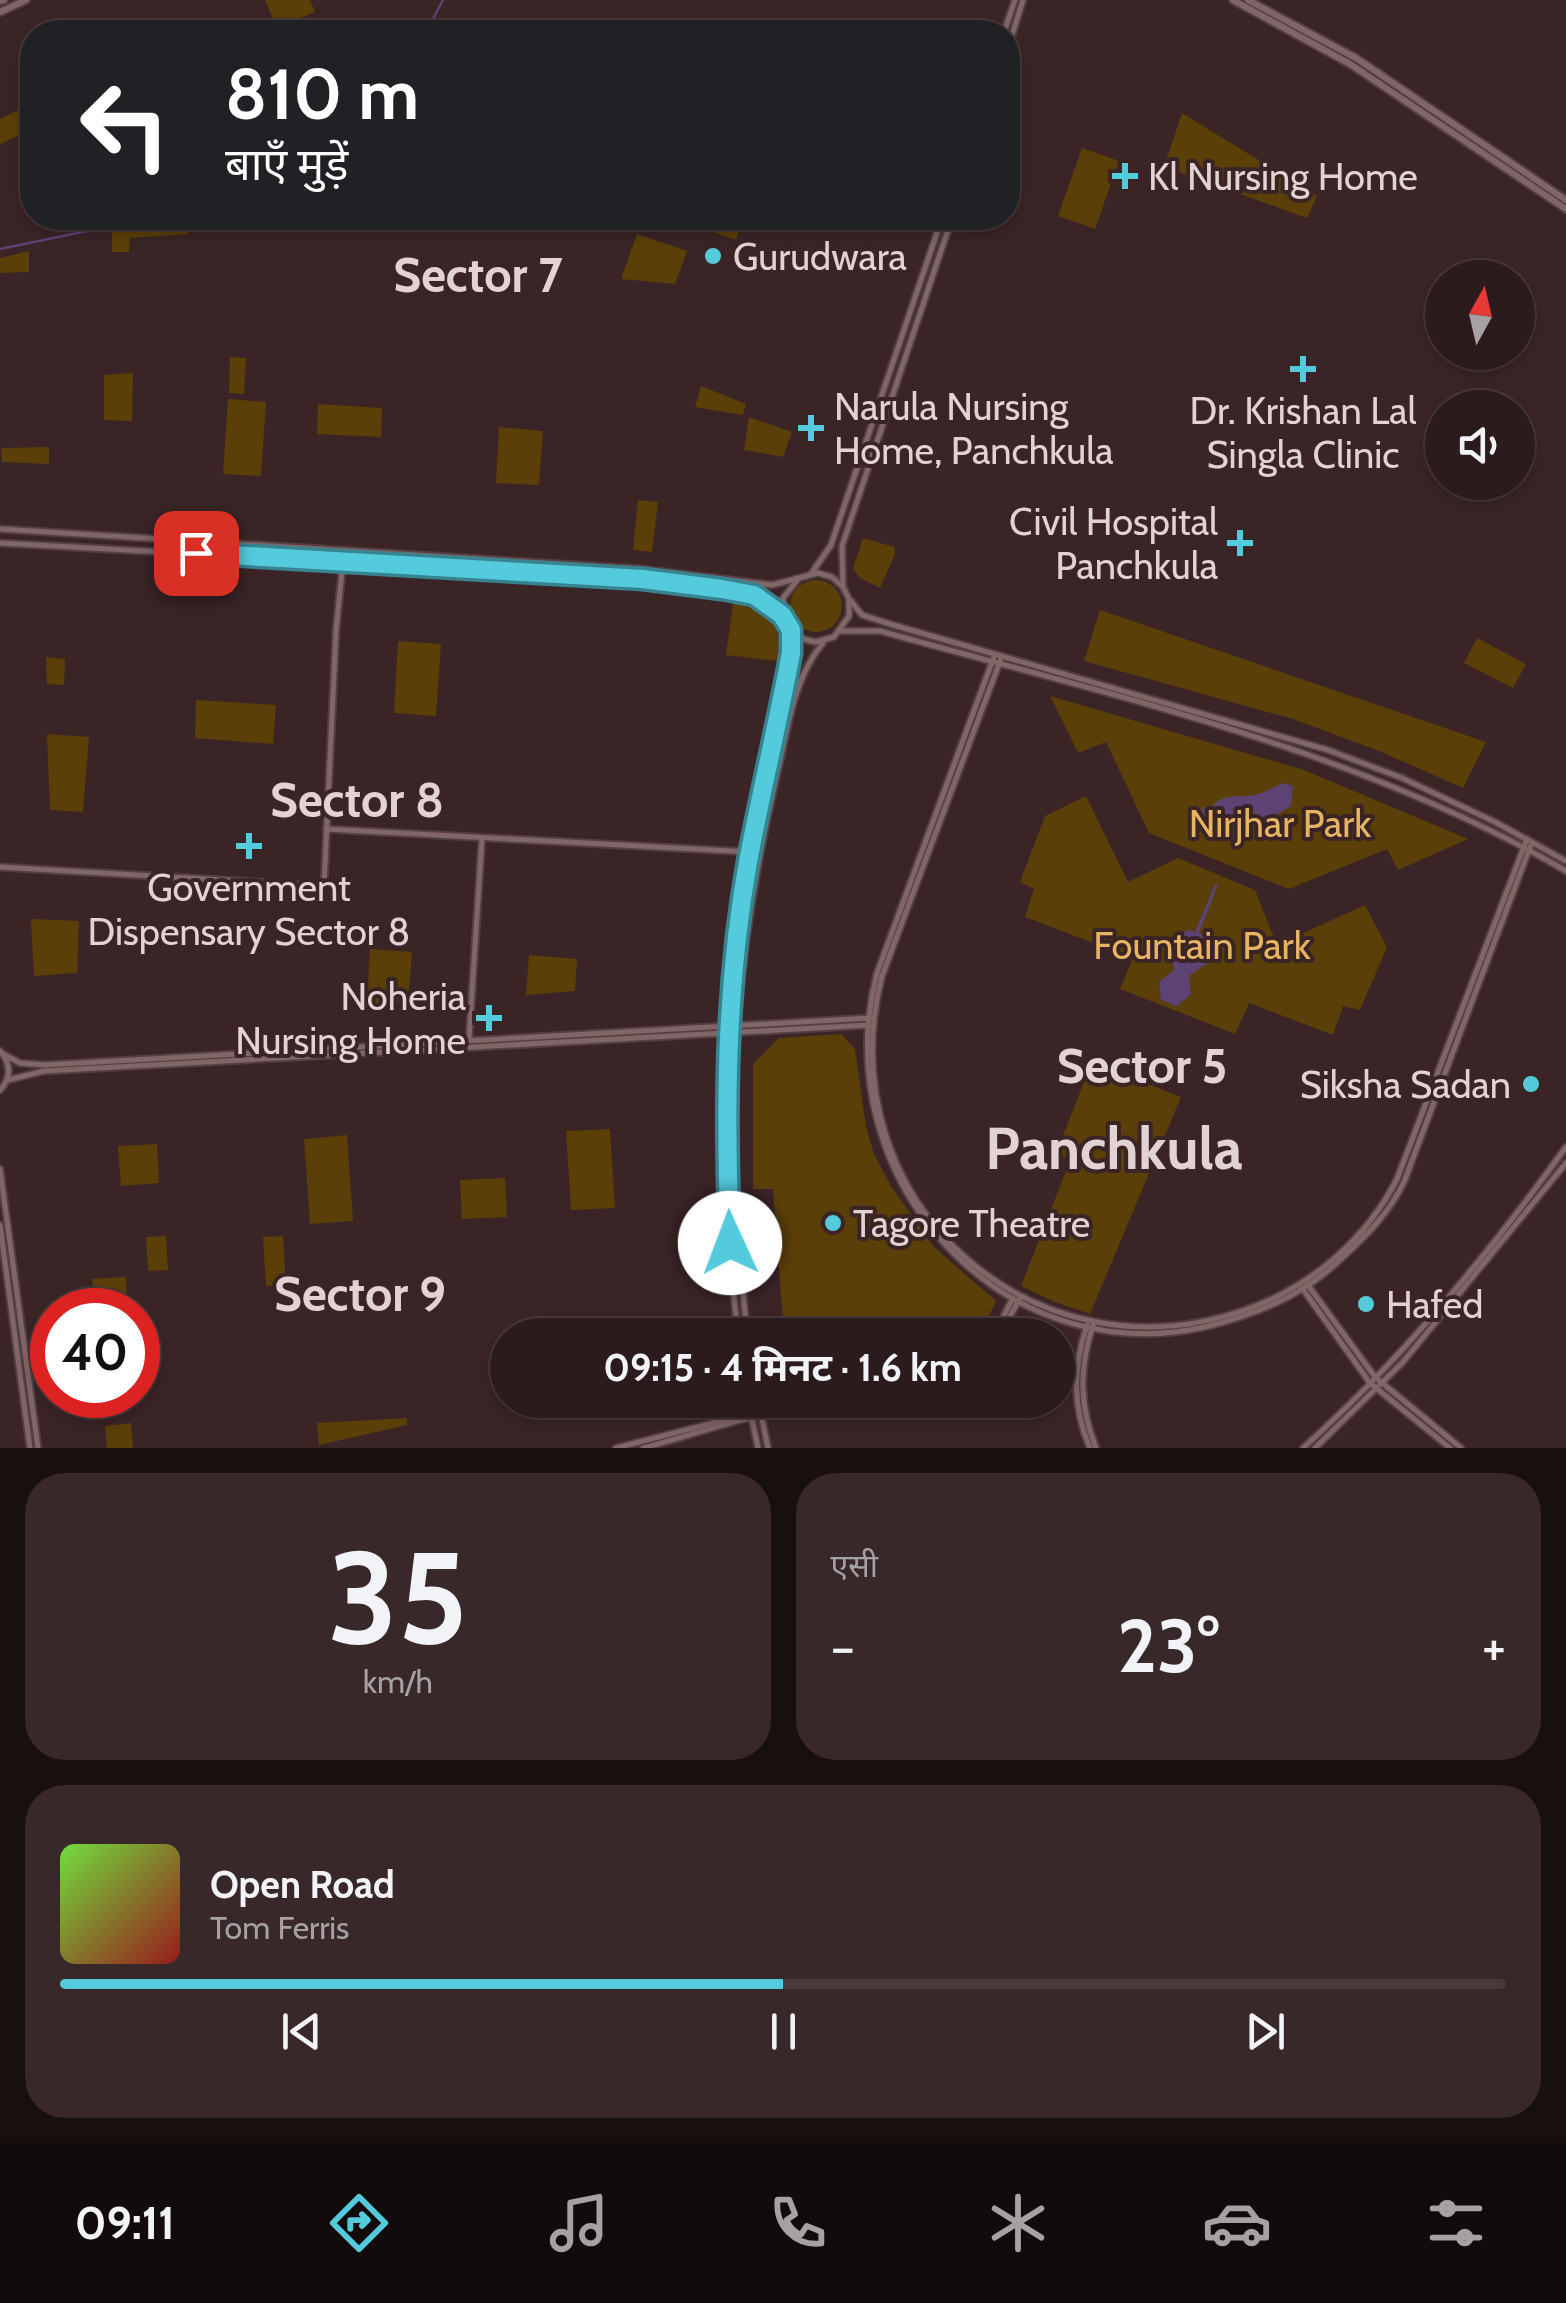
<!DOCTYPE html>
<html lang="hi">
<head>
<meta charset="utf-8">
<style>
  body { margin:0; font-family:Cabin,"Noto Sans Devanagari",sans-serif; background:#382829; color:#f1f3f6; height:100vh; display:flex; flex-direction:column; font-size:38px; white-space:nowrap }
  * { box-sizing:border-box; margin:0 }
  p { font-size:32px; color:#a6a1a3 }
  .icon { flex:none; width:55px; height:55px; fill:none; stroke:currentColor; stroke-width:2; stroke-linecap:round; stroke-linejoin:round }
  .map { position:relative; height:1448px; overflow:hidden }
  .panel { display:flex; flex-direction:column; gap:25px; padding:25px; background:#180f0f; flex:1 }
  .panel>* { flex:none }
  .hud { position:absolute; left:20px; top:20px; width:1000px; height:210px; border-radius:40px; box-shadow:0 5px 15px #0003,0 0 0 2px #48393b; background:#202124; color:#fff; overflow:hidden }
  .needle { width:65px; rotate:8deg }
  .tools { position:absolute; left:1425px; top:260px; display:grid; gap:20px }
  .tools a { display:grid; place-items:center; width:110px; height:110px; border-radius:50%; background:#2c1b1c; box-shadow:0 5px 15px #0003,0 0 0 2px #48393b; font-size:50px }
  .speed { position:absolute; left:30px; top:1288px; display:flex; gap:20px; font-size:50px; font-weight:700; text-align:center }
  .speed>* { display:grid; place-content:center; width:130px; height:130px; border-radius:50%; background:#2c1b1c; box-shadow:0 5px 15px #0003,0 0 0 2px #48393b; line-height:1 }
  .speed .limit { border:15px solid #d22; background:#fff; color:#111 }
  .pin { position:absolute; display:grid; place-items:center; width:85px; height:85px; color:#fff; margin:-42px; border-radius:20px; box-shadow:0 5px 15px #0006 }
  .me { position:absolute; width:110px; margin:-55px; rotate:358deg; stroke-linejoin:round; filter:drop-shadow(0 0 8px #0008) }
  .turn { display:flex; align-items:center; gap:35px; height:210px; padding:0 40px; font-size:45px }
  .turn .icon { width:130px; height:130px; stroke-width:2.5 }
  .turn b { display:block; font-size:70px; line-height:85px }
  .big { font-size:75px; font-weight:700; line-height:1.1 }
  .panel .card { flex:1; display:flex; flex-direction:column; justify-content:center; gap:15px; min-width:0; padding:0 35px; border-radius:40px; background:#382829 }
  .panel .dial { align-items:center; gap:0 }
  .dial b { font-size:130px; line-height:1 }
  .song { display:flex; align-items:center; gap:30px }
  .cover { width:120px; height:120px; border-radius:15px; background:linear-gradient(135deg,hsl(100 70% 55%),hsl(0 70% 35%)) }
  .played { height:10px; border-radius:5px; background:linear-gradient(90deg,#54cadd 50%,#48393b 50%) }
  .keys { display:flex; justify-content:space-around; direction:ltr }
  .heat { display:flex; justify-content:space-between; align-items:center; font-size:55px; direction:ltr }
  .panel .tiles { flex:1; display:grid; gap:25px; grid-template-columns:1fr 1fr }
  .card:last-child { grid-column:span 2 }
  .trip { position:absolute; left:490px; top:1318px; width:585px; height:100px; border-radius:50px; background:#2c1b1c; box-shadow:0 5px 15px #0003,0 0 0 2px #48393b; font-weight:700; line-height:100px; text-align:center }
  .dock { display:flex; height:160px; justify-content:space-around; align-items:center; background:#120b0b; color:#a6a1a3 }
  .dock .icon { width:70px; height:70px }
  .dock .active { color:#54cadd }
  .dock b { font-size:45px; color:#f1f3f6 }
  .map>svg:first-child { display:block }
</style>
</head>
<body>
<div class="map">
<svg width="1566" height="1448" viewBox="0 0 1566 1448">
  <rect width="100%" height="100%" fill="#3a2426"/>
  <g fill="#5b3f08">
    <polygon points="265,0 310,0 315,12 277,28"/>
    <polygon points="19,110 28,131 0,144 0,119"/>
    <polygon points="1182,113 1317,196 1307,218 1164,167"/>
    <polygon points="1082,148 1119,161 1095,229 1058,216"/>
    <polygon points="153,218 189,218 188,234 130,238 129,252 112,252 112,230 142,224"/>
    <polygon points="673,218 743,218 736,240"/>
    <polygon points="637,234 687,251 675,284 621,279"/>
    <polygon points="29,251 29,272 0,273 0,258"/>
    <polygon points="230,357 246,358 244,394 229,393"/>
    <polygon points="133,373 132,421 104,420 104,375"/>
    <polygon points="701,386 746,404 743,415 695,407"/>
    <polygon points="228,399 266,402 261,476 223,474"/>
    <polygon points="318,404 382,408 381,437 317,434"/>
    <polygon points="749,417 792,432 783,457 744,450"/>
    <polygon points="499,427 543,431 539,485 496,483"/>
    <polygon points="49,447 49,464 2,462 1,448"/>
    <polygon points="638,500 658,502 652,552 633,550"/>
    <polygon points="863,538 894,547 895,554 880,588 860,578 853,569"/>
    <circle cx="816" cy="606" r="26"/>
    <path d="M733,603C768,610 783,624 778,661L726,655Z"/>
    <polygon points="1100,610 1486,742 1463,788 1379,751 1293,719 1084,661"/>
    <polygon points="1477,638 1526,664 1513,688 1464,663"/>
    <polygon points="398,641 441,644 436,716 394,713"/>
    <polygon points="46,657 65,659 64,685 47,684"/>
    <polygon points="1050,696 1304,770 1468,839 1398,870 1387,849 1289,889 1149,833 1106,742 1078,753"/>
    <polygon points="196,700 276,705 273,744 195,738"/>
    <polygon points="47,734 89,737 83,812 50,810"/>
    <polygon points="1086,796 1128,882 1178,858 1255,890 1277,945 1365,905 1387,947 1360,1010 1343,1006 1333,1035 1249,1003 1235,1034 1120,989 1133,958 1025,917 1034,889 1020,882 1045,816"/>
    <polygon points="31,919 79,921 77,973 34,976"/>
    <polygon points="370,949 412,952 408,1002 367,1004"/>
    <polygon points="529,955 577,959 575,991 526,995"/>
    <polygon points="841,1034 855,1049 866,1127 874,1154 891,1186 934,1247 996,1301 980,1335 784,1335 773,1189 753,1189 753,1064 779,1038"/>
    <polygon points="1092,1062 1181,1097 1090,1314 1055,1302 1021,1286 1070,1161 1056,1153"/>
    <polygon points="610,1129 615,1208 571,1210 566,1131"/>
    <polygon points="347,1135 353,1221 310,1224 304,1139"/>
    <polygon points="157,1144 159,1183 121,1186 118,1146"/>
    <polygon points="505,1178 507,1217 462,1219 460,1180"/>
    <polygon points="166,1236 168,1270 148,1271 146,1237"/>
    <polygon points="283,1236 286,1285 266,1286 263,1237"/>
    <polygon points="126,1277 127,1310 95,1310 92,1279"/>
    <polygon points="594,1400 631,1400 631,1409 595,1419"/>
    <polygon points="407,1418 407,1425 319,1445 317,1423"/>
    <polygon points="131,1423 133,1448 107,1448 105,1426"/>
  </g>
  <g fill="#5d4274">
    <path d="M1282,783L1293,786L1291,806L1259,825L1249,824L1248,839L1216,838L1209,830L1194,824V818L1204,807L1212,806C1228,790 1240,800 1258,794C1266,792 1274,787 1282,783Z"/>
    <polygon points="1215,884 1218,885 1199,933 1205,936 1214,958 1189,976 1191,994 1177,1006 1161,1000 1159,982 1174,970 1168,940 1189,930 1195,932"/>
  </g>
  <g fill="none" stroke-linecap="round" stroke-linejoin="round">
    <g stroke="#5d4274" stroke-width="2.5">
      <polyline points="426,32 443,0"/>
      <polyline points="0,249 92,230 130,218"/>
    </g>
    <defs>
      <g id="tertiary">
        <polyline points="1004,32 1015,0"/>
        <polyline points="1008,48 1023,0"/>
        <polyline points="0,529 641,569 772,585 818,573 832,577 843,587 849,599 849,616 834,637 816,642 807,640 798,637 786,623 783,598 799,578"/>
        <polyline points="0,543 643,579 754,595 780,613"/>
        <polyline points="811,574 831,545 942,218"/>
        <polyline points="843,587 842,546 952,218"/>
        <polyline points="851,601 862,615 890,624 1328,750 1402,778 1495,822 1566,861"/>
        <path d="M842,631H880C1113,696 1355,748 1566,871"/>
        <path d="M995,654L877,973C823,1182 1010,1385 1224,1322C1269,1309 1308,1291 1342,1258C1367,1235 1389,1213 1404,1182L1532,842"/>
        <path d="M1002,656L882,976C825,1200 1035,1390 1253,1307C1314,1284 1367,1238 1397,1179L1527,839"/>
        <polyline points="326,829 750,852"/>
        <polyline points="0,867 324,886 336,631 344,551"/>
        <polyline points="469,1039 482,838"/>
        <path d="M0,1051C11,1064 12,1077 0,1090"/>
        <polyline points="3,1054 20,1063 44,1065 870,1018"/>
        <polyline points="8,1080 44,1071 869,1025"/>
        <polyline points="0,1169 38,1448"/>
        <polyline points="0,1225 30,1448"/>
        <polyline points="1307,1284 1375,1377 1461,1448"/>
        <polyline points="1302,1288 1370,1383 1450,1448"/>
        <path d="M1087,1325C1073,1368 1072,1406 1090,1448"/>
        <path d="M1093,1325C1079,1369 1079,1405 1096,1448"/>
        <path d="M738,1335C720,1178 721,1019 748,863C761,787 792,708 791,631"/>
        <path d="M747,1335C739,1252 733,1168 734,1085C737,980 754,872 778,770C788,727 794,677 823,643"/>
        <polyline points="994,1335 1013,1298"/>
        <polyline points="1000,1335 1020,1298"/>
        <polyline points="748,1400 758,1448"/>
        <polyline points="758,1400 768,1448"/>
        <path d="M616,1448L787,1404C832,1400 879,1417 923,1400"/>
        <path d="M643,1448C690,1436 775,1405 820,1408C859,1411 899,1425 934,1400"/>
        <path d="M1303,1448C1401,1360 1489,1254 1566,1147"/>
        <polyline points="1315,1448 1403,1362 1566,1163"/>
      </g>
      <g id="secondary">
        <polyline points="1233,0 1350,64 1566,209"/>
        <polyline points="1248,0 1356,58 1566,200"/>
        <polyline points="0,1 4,0"/>
        <polyline points="0,12 26,0"/>
      </g>
    </defs>
    <use href="#tertiary" stroke="#533f42" stroke-width="9"/>
    <use href="#secondary" stroke="#533f42" stroke-width="10"/>
    <use href="#tertiary" stroke="#816668" stroke-width="5"/>
    <use href="#secondary" stroke="#816668" stroke-width="6"/>
  </g>
  <g fill="none" stroke-linecap="round" stroke-linejoin="round">
    <defs>
      <path id="route" d="M196,553L643,579L722,589L754,595L782,615L791,630V653C778,723 761,792 748,862C725,989 725,1116 730,1243"/>
    </defs>
    <use href="#route" stroke="#378390" stroke-width="25"/>
    <use href="#route" stroke="#54cadd" stroke-width="18"/>
  </g>
  <g fill="#54cadd" stroke="#3a2426" stroke-width="4">
    <path d="M1120 161h10v10h10v10h-10v10h-10v-10h-10v-10h10z"/>
    <circle cx="713" cy="256" r="10"/>
    <path d="M1298 354h10v10h10v10h-10v10h-10v-10h-10v-10h10z"/>
    <path d="M806 413h10v10h10v10h-10v10h-10v-10h-10v-10h10z"/>
    <path d="M1235 528h10v10h10v10h-10v10h-10v-10h-10v-10h10z"/>
    <path d="M244 831h10v10h10v10h-10v10h-10v-10h-10v-10h10z"/>
    <path d="M484 1003h10v10h10v10h-10v10h-10v-10h-10v-10h10z"/>
    <circle cx="1531" cy="1084" r="10"/>
    <circle cx="833" cy="1223" r="10"/>
    <circle cx="1366" cy="1304" r="10"/>
  </g>
  <g text-anchor="middle" dominant-baseline="central" stroke-width="8" stroke-linejoin="round" paint-order="stroke">
    <g font-size="38" fill="#e2d2d3" stroke="#3a2426" text-anchor="start">
      <text x="1148" y="176">Kl Nursing Home</text>
      <text x="733" y="256">Gurudwara</text>
      <text x="834" y="406">Narula Nursing<tspan x="834" dy="44">Home, Panchkula</tspan></text>
      <text x="1303" y="410" text-anchor="middle">Dr. Krishan Lal<tspan x="1303" dy="44">Singla Clinic</tspan></text>
      <text x="1218" y="521" text-anchor="end">Civil Hospital<tspan x="1218" dy="44">Panchkula</tspan></text>
      <text x="249" y="887" text-anchor="middle">Government<tspan x="249" dy="44">Dispensary Sector 8</tspan></text>
      <text x="466" y="996" text-anchor="end">Noheria<tspan x="466" dy="44">Nursing Home</tspan></text>
      <text x="1511" y="1084" text-anchor="end">Siksha Sadan</text>
      <text x="853" y="1223">Tagore Theatre</text>
      <text x="1386" y="1304">Hafed</text>
    </g>
    <g font-size="38" fill="#e7b562" stroke="#3a2426">
      <text x="1280" y="823">Nirjhar Park</text>
      <text x="1202" y="945">Fountain Park</text>
    </g>
    <g font-size="48" font-weight="bold" fill="#e2d2d3" stroke="#3a2426">
      <text x="478" y="275">Sector 7</text>
      <text x="357" y="800">Sector 8</text>
      <text x="1142" y="1066">Sector 5</text>
      <text x="360" y="1294">Sector 9</text>
    </g>
    <g font-size="58" font-weight="bold" fill="#e2d2d3" stroke="#3a2426">
      <text x="1114" y="1148">Panchkula</text>
    </g>
  </g>
</svg>
<div class="tools">
<a><svg class="needle" viewBox="-14 -14 28 28"><path d="M0-13l5 13h-10z" fill="#e53935"/><path d="M0 13l5-13h-10z" fill="#a6a1a3"/></svg></a>
<a><svg class="icon" aria-label="sound" viewBox="0 0 24 24"><path d="M4 9h4l5-4v14l-5-4H4zM17 9q2 3 0 6"/></svg></a>
</div>
<div class="speed"><div class="limit">40</div></div>
<div class="pin" style="left:196px;top:553px;background:#d93025"><svg class="icon" aria-label="arrive" viewBox="0 0 24 24"><path d="M6 21V4h12l-3 4 3 4H6"/></svg></div>
<svg class="me" style="left:730px;top:1243px" viewBox="-20 -20 40 40"><circle r="19" fill="#fff"/><path d="M0-13L10 11 0 6-10 11z" fill="#54cadd"/></svg>
<div class="trip">09:15 · 4 मिनट · 1.6 km</div>
<div class="hud">
<div class="turn"><svg class="icon" aria-label="left" viewBox="0 0 24 24"><path d="M17 20v-9H6M10 6l-5 5 5 5"/></svg><div><b>810 m</b>बाएँ मुड़ें</div></div>
</div>
</div>
<section class="panel">
<div class="tiles">
<div class="card dial"><b>35</b><p>km/h</p></div>
<div class="card"><p>एसी</p>
<div class="heat"><a>−</a><b class="big">23°</b><a>+</a></div>
</div>
<div class="card">
<div class="song"><i class="cover"></i><div><b>Open Road</b><p>Tom Ferris</p></div></div>
<div class="played"></div>
<div class="keys"><svg class="icon" aria-label="previous" viewBox="0 0 24 24"><path d="M18 5L8 12l10 7zM5 5v14"/></svg><svg class="icon" aria-label="pause" viewBox="0 0 24 24"><path d="M8 5v14M16 5v14"/></svg><svg class="icon" aria-label="next" viewBox="0 0 24 24"><path d="M6 5l10 7-10 7zM19 5v14"/></svg></div>
</div>
</div>
</section>
<nav class="dock">
<b>09:11</b>
<svg class="icon active" aria-label="directions" viewBox="0 0 24 24"><path d="M12 3l9 9-9 9-9-9zM9 14v-3h6M13 9l2 2-2 2"/></svg>
<svg class="icon" aria-label="music" viewBox="0 0 24 24"><path d="M9 18V5l10-2v13"/><circle cx="6" cy="18" r="3"/><circle cx="16" cy="16" r="3"/></svg>
<svg class="icon" aria-label="phone" viewBox="0 0 24 24"><path d="M5 4h4l2 5-3 2q2 4 5 5l2-3 5 2v4C11 20 4 13 5 4z"/></svg>
<svg class="icon" aria-label="climate" viewBox="0 0 24 24"><path d="M12 3v18M4 7l16 10M4 17L20 7"/></svg>
<svg class="icon" aria-label="car" viewBox="0 0 24 24"><path d="M5 17H2v-5l4-1 3-4h7l3 4 3 1v5h-3M9 17h6M6 11h13"/><circle cx="7" cy="17" r="2"/><circle cx="17" cy="17" r="2"/></svg>
<svg class="icon" aria-label="filters" viewBox="0 0 24 24"><path d="M4 7h16M4 17h16"/><circle cx="9" cy="7" r="2"/><circle cx="15" cy="17" r="2"/></svg>
</nav>
</body>
</html>
